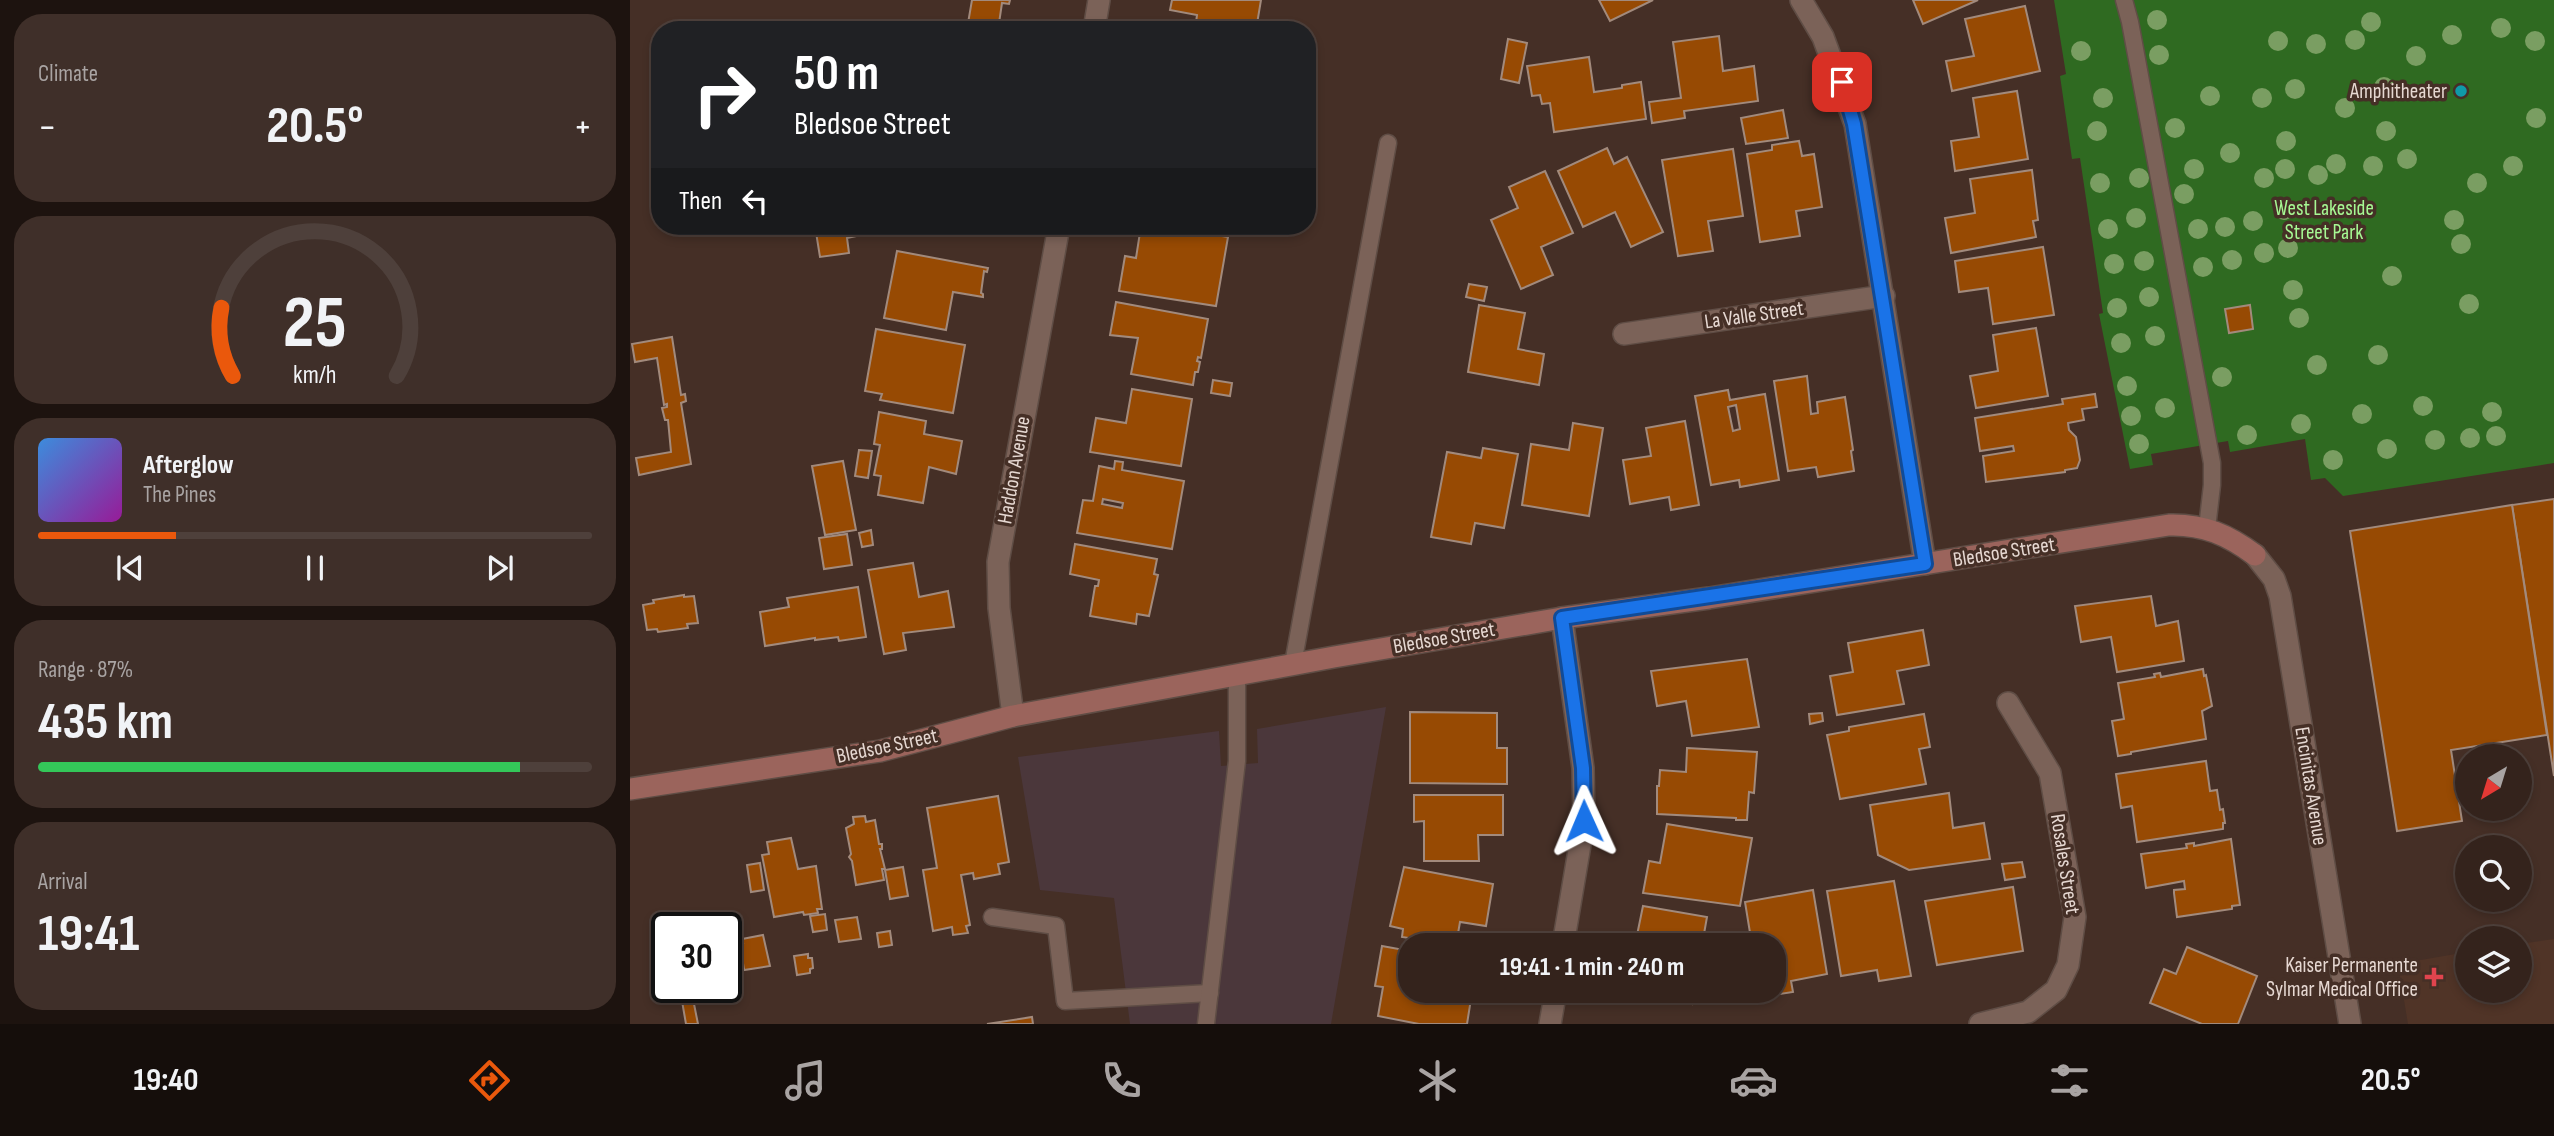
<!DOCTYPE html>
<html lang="en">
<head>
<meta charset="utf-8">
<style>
  body { margin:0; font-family:"Sofia Sans Condensed",sans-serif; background:#3f2f29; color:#f1f3f6; height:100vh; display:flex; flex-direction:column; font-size:26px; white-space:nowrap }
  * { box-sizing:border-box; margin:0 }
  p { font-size:23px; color:#a9a4a3 }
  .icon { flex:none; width:38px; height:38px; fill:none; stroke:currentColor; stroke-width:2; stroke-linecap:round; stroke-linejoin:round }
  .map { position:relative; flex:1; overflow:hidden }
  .drawer { display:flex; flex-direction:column; gap:14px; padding:14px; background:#1d130f; width:630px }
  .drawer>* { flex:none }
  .hud { position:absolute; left:21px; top:21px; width:665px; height:214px; border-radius:28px; box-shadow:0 4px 10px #0003,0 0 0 2px #4e403b; background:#202124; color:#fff; overflow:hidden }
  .needle { width:46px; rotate:218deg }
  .tools { position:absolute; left:1825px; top:744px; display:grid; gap:14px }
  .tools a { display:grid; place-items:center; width:77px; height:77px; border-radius:50%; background:#34231c; box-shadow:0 4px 10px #0003,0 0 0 2px #4e403b; font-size:35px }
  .speed { position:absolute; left:21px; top:912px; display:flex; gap:14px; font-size:35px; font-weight:700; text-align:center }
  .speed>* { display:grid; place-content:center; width:91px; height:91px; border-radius:50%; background:#34231c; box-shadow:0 4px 10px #0003,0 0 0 2px #4e403b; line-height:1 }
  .speed .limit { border:4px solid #111; border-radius:10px; background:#fff; color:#111 }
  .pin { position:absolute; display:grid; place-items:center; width:60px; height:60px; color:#fff; margin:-30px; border-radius:14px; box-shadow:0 4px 10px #0006 }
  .me { position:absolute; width:77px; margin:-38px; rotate:359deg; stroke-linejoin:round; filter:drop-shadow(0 0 5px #0008) }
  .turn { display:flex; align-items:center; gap:24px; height:147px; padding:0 28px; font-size:32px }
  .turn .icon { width:91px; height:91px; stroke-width:2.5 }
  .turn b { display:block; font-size:49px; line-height:60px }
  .then { display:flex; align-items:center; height:66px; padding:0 28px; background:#0003; gap:14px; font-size:26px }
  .big { font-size:52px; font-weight:700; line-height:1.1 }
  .drawer .card { flex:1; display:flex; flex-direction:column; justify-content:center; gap:10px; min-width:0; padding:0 24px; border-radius:28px; background:#3f2f29 }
  .drawer .dial { align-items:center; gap:0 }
  .dial svg { height:182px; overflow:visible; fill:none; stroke:#4e403b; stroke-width:7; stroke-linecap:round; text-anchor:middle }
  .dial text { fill:#f1f3f6; stroke:none }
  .song { display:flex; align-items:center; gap:21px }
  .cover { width:84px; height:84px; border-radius:10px; background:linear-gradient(135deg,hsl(210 70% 55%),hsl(300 70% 35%)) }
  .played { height:7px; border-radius:4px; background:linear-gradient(90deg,#ea580c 25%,#4e403b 25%) }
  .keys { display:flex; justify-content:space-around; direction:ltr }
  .heat { display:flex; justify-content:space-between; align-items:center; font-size:38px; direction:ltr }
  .charge { height:10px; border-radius:5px; background:linear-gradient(90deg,#34c759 87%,#4e403b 0) }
  .trip { position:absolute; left:768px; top:933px; width:388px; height:70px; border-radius:28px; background:#34231c; box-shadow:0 4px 10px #0003,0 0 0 2px #4e403b; font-weight:700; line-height:70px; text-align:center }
  .tabs { display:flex; height:112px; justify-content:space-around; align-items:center; background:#150e0b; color:#a9a4a3 }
  .tabs .icon { width:49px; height:49px }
  .tabs .on { color:#ea580c }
  .tabs b { font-size:32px; color:#f1f3f6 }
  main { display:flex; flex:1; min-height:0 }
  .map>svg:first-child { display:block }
</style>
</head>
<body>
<main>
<section class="drawer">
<div class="card"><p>Climate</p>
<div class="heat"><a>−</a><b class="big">20.5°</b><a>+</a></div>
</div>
<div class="card dial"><svg viewBox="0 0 100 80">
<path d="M14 69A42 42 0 1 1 86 69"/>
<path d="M14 69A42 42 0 0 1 9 39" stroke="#ea580c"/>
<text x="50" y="56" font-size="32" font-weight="700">25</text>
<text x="50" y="72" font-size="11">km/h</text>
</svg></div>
<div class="card">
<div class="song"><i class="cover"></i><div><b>Afterglow</b><p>The Pines</p></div></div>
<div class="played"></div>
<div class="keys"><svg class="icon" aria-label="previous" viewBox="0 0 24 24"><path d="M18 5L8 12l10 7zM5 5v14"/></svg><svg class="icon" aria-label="pause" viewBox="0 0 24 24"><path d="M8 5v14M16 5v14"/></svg><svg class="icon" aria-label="next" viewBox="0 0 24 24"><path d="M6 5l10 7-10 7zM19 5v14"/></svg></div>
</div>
<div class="card"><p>Range · 87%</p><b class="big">435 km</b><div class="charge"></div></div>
<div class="card"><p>Arrival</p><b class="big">19:41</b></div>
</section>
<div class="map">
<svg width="1924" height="1024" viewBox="0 0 1924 1024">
  <rect width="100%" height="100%" fill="#452f26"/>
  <polygon fill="#503427" points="1924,939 1924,1024 1778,1024 1768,964 1837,952 1838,990 1890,990 1890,944"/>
  <polygon fill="#4b373b" points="756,707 701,1024 500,1024 484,898 410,890 388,757 589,731 591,766 628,763 627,729"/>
  <polygon fill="#2f6a21" points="1424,0 1924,0 1924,463 1713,496 1695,478 1681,480 1675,439 1600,452 1598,441 1521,454 1523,465 1500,469 1469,314 1473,313 1450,158 1442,159 1430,76 1436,74"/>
  <g fill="#974a03" stroke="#a28a7c" stroke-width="2" fill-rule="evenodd">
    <polygon points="342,0 380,0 379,4 372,3 368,30 337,29"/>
    <polygon points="542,0 631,0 626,30 565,30 567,15 540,10"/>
    <polygon points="969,0 1023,0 980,21"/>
    <polygon points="1283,0 1348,0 1293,24"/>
    <polygon points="1395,6 1410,71 1322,91 1316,61 1344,56 1335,19"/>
    <polygon points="1089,36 1093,71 1124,66 1128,101 1054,111 1055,118 1022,123 1019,102 1051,98 1043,42"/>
    <polygon points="878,39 897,43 889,83 871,79"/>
    <polygon points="959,57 964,92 992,88 992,85 1011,82 1016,119 924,132 920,103 912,104 910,95 902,96 897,66"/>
    <polygon points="1387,91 1398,159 1325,171 1321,141 1349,137 1343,98"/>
    <polygon points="1153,110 1158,138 1116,144 1111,118"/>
    <polygon points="1169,141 1172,156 1184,154 1192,207 1166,211 1170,236 1130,242 1117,154 1142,150 1142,145"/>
    <polygon points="977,148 984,164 997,157 1033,232 1001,247 985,212 953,227 928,171"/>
    <polygon points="1103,149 1113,216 1078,221 1083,251 1048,256 1032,160"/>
    <polygon points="1402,170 1408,220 1403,221 1406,237 1321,253 1315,218 1345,213 1340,179"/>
    <polygon points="915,171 943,233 911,247 923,275 891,289 861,220 888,208 879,187"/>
    <polygon points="185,226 254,226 255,230 217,238 219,253 190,257"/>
    <polygon points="511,226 531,226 598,237 586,306 489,291 495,256 506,258"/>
    <polygon points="1413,247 1424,315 1363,324 1358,288 1329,292 1325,261"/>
    <polygon points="267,251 358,268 357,272 354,271 351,293 353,294 353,297 323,292 316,330 254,318"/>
    <polygon points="839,284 857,287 854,301 836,297"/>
    <polygon points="486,302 578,319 571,358 568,357 567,361 570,362 568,372 565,372 563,385 501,374 508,338 480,335"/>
    <polygon points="849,305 895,313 888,349 914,354 909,385 838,372"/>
    <polygon points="1620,305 1623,329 1599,333 1595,309"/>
    <polygon points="1406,328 1418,396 1346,408 1340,376 1368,371 1363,335"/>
    <polygon points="246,329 335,345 323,413 250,400 252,394 235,391"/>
    <polygon points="42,337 51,395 55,394 56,401 51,403 61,464 9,475 6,458 41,452 38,420 35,420 32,408 37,407 37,404 34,405 27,358 5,362 2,344"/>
    <polygon points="1177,376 1181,414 1188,413 1187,402 1215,397 1223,450 1221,451 1224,471 1188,477 1186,467 1158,471 1144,381"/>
    <polygon points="583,380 602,383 600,396 581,393"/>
    <polygon points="502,389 562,399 551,466 460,452 466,418 496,423"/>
    <path d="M1098,390L1100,400L1135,394L1149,480L1110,487L1109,480L1081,485L1065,396ZM1106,405L1110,429L1103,431L1098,407Z"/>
    <polygon points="1465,394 1467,407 1452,409 1454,420 1438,423 1439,430 1446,437 1450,460 1447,468 1435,470 1435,472 1356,482 1353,456 1384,451 1383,446 1350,451 1345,418 1433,404 1432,399"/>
    <polygon points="249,412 296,421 294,434 332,441 326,474 299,467 293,503 248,495 251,476 244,475 250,445 244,444"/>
    <polygon points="1055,421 1069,505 1041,510 1039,497 1000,504 993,460 1021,456 1016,428"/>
    <polygon points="943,423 973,428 959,516 892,505 901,444 939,450"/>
    <polygon points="853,448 888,454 874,528 845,523 841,544 801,537 817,452 851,458"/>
    <polygon points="229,450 242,451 238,478 225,476"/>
    <polygon points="213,461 226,530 195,535 182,466"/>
    <path d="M485,461L493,462L492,470L554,481L542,549L447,533L453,500L463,501L469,466L484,469ZM473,499L493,503L492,508L472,504Z"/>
    <polygon points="1924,499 1924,776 1882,505"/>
    <polygon points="1882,505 1917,735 1821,750 1832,821 1767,831 1720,531"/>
    <polygon points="241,530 243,545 232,547 229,533"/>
    <polygon points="217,534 222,565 194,569 189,538"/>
    <polygon points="445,544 527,559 524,574 528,575 519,616 507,614 506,624 460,616 465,586 468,586 469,580 440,574"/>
    <polygon points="283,563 289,597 318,591 324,627 273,633 276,650 254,654 238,570"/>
    <polygon points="228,587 236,637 209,641 208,637 185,640 185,638 135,646 130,612 159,607 157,598"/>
    <polygon points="54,595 54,597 64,596 68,623 57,624 58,628 28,632 27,629 17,630 13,605 24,603 23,600"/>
    <polygon points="1521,596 1526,626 1548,621 1554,661 1487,672 1481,637 1451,642 1445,606"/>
    <polygon points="1293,630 1299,665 1267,671 1274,704 1207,715 1200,676 1223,672 1218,643"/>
    <polygon points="1117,659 1129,727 1062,736 1056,701 1027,706 1021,671"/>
    <polygon points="1573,669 1574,676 1576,675 1582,706 1572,711 1576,739 1501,752 1501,754 1488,756 1482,721 1494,719 1488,683 1525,677 1524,674 1530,673 1531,677"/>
    <polygon points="780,712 867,713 867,748 877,748 877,784 780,783"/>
    <polygon points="1192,713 1193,721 1180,724 1179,714"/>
    <polygon points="1294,714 1300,747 1289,749 1296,784 1210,799 1197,735 1219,731 1219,727"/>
    <polygon points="1057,748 1127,752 1124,793 1119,792 1117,820 1106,820 1106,818 1027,814 1027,786 1029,786 1030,770 1056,772"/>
    <polygon points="1576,761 1580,791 1587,790 1590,810 1593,809 1595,823 1593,823 1593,829 1507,842 1502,806 1491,808 1486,774"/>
    <polygon points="1319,793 1323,828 1354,823 1360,859 1279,870 1248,855 1240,805"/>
    <polygon points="784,795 873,795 873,835 848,835 849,861 794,861 794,821 784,822"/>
    <polygon points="368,796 379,862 368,864 370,874 344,879 343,873 331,875 340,925 336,926 338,933 323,935 322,927 303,931 293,870 307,868 297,808"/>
    <polygon points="235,816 236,822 245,820 249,844 252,844 252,849 250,849 255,869 252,869 254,880 226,885 222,861 219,857 221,854 216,828 224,824 223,817"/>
    <polygon points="1037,824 1122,838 1110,906 1013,893 1019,861 1030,863"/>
    <polygon points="161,838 168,869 186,866 192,909 187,909 188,913 174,915 173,912 144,917 132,855 139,854 137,842"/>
    <polygon points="1601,839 1610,905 1602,906 1602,909 1547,917 1544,893 1544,890 1555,889 1554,881 1516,888 1511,854 1557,848 1556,844 1564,843 1564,846"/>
    <polygon points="1392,862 1395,877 1375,880 1372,864"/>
    <polygon points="130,863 134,890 121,892 117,865"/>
    <polygon points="273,867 278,896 260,899 255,870"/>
    <polygon points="774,867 863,884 856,926 830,922 826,945 772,937 773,929 760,926"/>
    <polygon points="1264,881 1281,976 1249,981 1247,970 1211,976 1197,891"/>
    <polygon points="1383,887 1393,951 1307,965 1295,901"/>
    <polygon points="1183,890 1197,974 1161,981 1163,992 1131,997 1130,990 1144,990 1144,945 1122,945 1115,902"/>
    <polygon points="1013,906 1077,917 1072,945 1005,945"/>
    <polygon points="195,914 197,930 183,932 180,916"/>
    <polygon points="227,917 231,939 209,942 205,920"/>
    <polygon points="260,931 262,945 249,947 247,933"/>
    <polygon points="133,935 140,966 114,970 110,943 113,943 112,939"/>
    <polygon points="752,946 780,951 780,990 832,990 831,997 841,999 837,1024 789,1024 748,1016 753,987 745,986"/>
    <polygon points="1557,947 1627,976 1608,1024 1572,1024 1520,1003 1534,969 1546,974"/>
    <polygon points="178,954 178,958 182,958 183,968 180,969 180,973 167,975 164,956"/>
    <polygon points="1023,990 1064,990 1062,1004 1032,999 1031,1002 1021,1000"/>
    <polygon points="63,999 68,1024 56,1024 52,1001"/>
    <polygon points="402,1017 403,1024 357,1024"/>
  </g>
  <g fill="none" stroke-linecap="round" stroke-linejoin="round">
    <defs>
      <g id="lane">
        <polyline points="1494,0 1500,22 1582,463 1582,485 1577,528"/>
        <polyline points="663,664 758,143"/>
        <polyline points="362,917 426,926 435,1001 580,993"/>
        <polyline points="576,1024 607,761 607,675"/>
      </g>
      <g id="street">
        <polyline points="1171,0 1193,37 1225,124 1295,564"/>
        <polyline points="464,30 469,0"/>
        <polyline points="994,334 1254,296"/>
        <polyline points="1625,555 1644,579 1650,596 1720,1024"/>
        <polyline points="932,618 953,768 954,821 933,945"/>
        <polyline points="383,716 369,608 368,562 429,226"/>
        <polyline points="920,1024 926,990"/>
        <polyline points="1350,1024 1398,1012 1426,990 1438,965 1445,917 1420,773 1378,703"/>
      </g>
      <path id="secondary" d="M0,789L250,751L383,716L704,657L932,618L1079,598L1539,525C1574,524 1598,535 1625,555"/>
    </defs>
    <use href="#lane" stroke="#5f4d45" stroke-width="19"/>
    <use href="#street" stroke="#5f4d45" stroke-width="24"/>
    <use href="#secondary" stroke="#5f4d45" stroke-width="24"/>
    <use href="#lane" stroke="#7b6258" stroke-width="16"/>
    <use href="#street" stroke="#7b6258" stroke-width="21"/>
    <use href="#secondary" stroke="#9b645c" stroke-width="21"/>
  </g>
  <g fill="#7a9e62">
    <circle cx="1527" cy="20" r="10"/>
    <circle cx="1741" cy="22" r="10"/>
    <circle cx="1871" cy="28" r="10"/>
    <circle cx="1822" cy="35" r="10"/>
    <circle cx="1725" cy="40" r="10"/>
    <circle cx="1648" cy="41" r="10"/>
    <circle cx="1905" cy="41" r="10"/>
    <circle cx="1686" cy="44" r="10"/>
    <circle cx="1451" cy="51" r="10"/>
    <circle cx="1529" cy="55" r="10"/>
    <circle cx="1786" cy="56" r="10"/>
    <circle cx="1754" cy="87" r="10"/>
    <circle cx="1665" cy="89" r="10"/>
    <circle cx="1580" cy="96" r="10"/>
    <circle cx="1473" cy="98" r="10"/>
    <circle cx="1632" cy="98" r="10"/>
    <circle cx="1715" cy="108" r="10"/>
    <circle cx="1906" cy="118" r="10"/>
    <circle cx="1545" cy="128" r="10"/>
    <circle cx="1467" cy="131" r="10"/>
    <circle cx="1756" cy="131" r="10"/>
    <circle cx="1656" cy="141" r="10"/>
    <circle cx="1600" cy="153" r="10"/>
    <circle cx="1777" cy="159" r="10"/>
    <circle cx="1706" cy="164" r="10"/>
    <circle cx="1743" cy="166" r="10"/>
    <circle cx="1883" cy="166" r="10"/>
    <circle cx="1564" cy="169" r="10"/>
    <circle cx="1655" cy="169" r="10"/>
    <circle cx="1688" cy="175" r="10"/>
    <circle cx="1509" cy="178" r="10"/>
    <circle cx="1634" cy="178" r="10"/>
    <circle cx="1470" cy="183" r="10"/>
    <circle cx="1847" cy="183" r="10"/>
    <circle cx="1554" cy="194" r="10"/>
    <circle cx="1654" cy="210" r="10"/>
    <circle cx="1506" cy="218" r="10"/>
    <circle cx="1824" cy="220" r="10"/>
    <circle cx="1623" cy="221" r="10"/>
    <circle cx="1595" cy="227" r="10"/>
    <circle cx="1478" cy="229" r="10"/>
    <circle cx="1568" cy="229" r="10"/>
    <circle cx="1831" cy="244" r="10"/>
    <circle cx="1658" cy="248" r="10"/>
    <circle cx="1634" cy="253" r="10"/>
    <circle cx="1602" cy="260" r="10"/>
    <circle cx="1514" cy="261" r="10"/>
    <circle cx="1484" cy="264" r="10"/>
    <circle cx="1573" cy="267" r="10"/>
    <circle cx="1762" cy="276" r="10"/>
    <circle cx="1663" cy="290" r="10"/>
    <circle cx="1519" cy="297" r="10"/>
    <circle cx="1839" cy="304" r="10"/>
    <circle cx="1487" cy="308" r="10"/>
    <circle cx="1669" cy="318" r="10"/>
    <circle cx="1525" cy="336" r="10"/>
    <circle cx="1491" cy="343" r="10"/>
    <circle cx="1748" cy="355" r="10"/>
    <circle cx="1687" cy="365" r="10"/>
    <circle cx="1592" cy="377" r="10"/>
    <circle cx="1497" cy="386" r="10"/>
    <circle cx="1793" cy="406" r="10"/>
    <circle cx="1535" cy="408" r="10"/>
    <circle cx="1862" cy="412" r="10"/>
    <circle cx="1732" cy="414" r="10"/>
    <circle cx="1501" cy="416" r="10"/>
    <circle cx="1671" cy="424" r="10"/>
    <circle cx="1617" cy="435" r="10"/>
    <circle cx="1866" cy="436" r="10"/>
    <circle cx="1840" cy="438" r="10"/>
    <circle cx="1805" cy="440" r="10"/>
    <circle cx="1509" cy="444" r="10"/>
    <circle cx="1757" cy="449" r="10"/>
    <circle cx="1703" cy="460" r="10"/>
  </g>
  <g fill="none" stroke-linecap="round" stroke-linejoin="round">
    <defs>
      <polyline id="route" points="954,821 953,768 932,618 1295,564 1224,124 1212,82"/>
    </defs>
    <use href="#route" stroke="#114b97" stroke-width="18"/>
    <use href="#route" stroke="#1a73e8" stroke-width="12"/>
  </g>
  <circle fill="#0f9aa8" stroke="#452f26" stroke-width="2.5" cx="1831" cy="91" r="7"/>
  <path fill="#e0444e" stroke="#452f26" stroke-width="2.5" d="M1800.5 966.5h7v7h7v7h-7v7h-7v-7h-7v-7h7z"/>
  <g text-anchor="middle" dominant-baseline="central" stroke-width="7" stroke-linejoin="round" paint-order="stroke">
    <g font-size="21" fill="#e6d8d2" stroke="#452f26" text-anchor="end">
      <text x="1817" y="91">Amphitheater</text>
      <text x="1788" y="965">Kaiser Permanente<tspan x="1788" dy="24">Sylmar Medical Office</tspan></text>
    </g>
    <g font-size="21" fill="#a6f893" stroke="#452f26">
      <text x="1694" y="208">West Lakeside<tspan x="1694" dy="24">Street Park</tspan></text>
    </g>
    <g font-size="21" fill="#e6d8d2" stroke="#452f26">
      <text transform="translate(1124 315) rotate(-8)">La Valle Street</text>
      <text transform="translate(384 470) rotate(-80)">Haddon Avenue</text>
      <text transform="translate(1374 552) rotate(-9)">Bledsoe Street</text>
      <text transform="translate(814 638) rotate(-10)">Bledsoe Street</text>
      <text transform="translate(257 746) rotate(-12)">Bledsoe Street</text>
      <text transform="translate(1681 786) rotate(81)">Encinitas Avenue</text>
      <text transform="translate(1435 864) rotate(81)">Rosales Street</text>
    </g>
  </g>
</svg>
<div class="tools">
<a><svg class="needle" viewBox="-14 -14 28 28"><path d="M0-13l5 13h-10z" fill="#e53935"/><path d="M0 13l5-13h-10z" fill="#a9a4a3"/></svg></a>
<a><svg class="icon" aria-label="search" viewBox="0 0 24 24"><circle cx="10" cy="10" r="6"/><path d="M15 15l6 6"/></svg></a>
<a><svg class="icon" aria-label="layers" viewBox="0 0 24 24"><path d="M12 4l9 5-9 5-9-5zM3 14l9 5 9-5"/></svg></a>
</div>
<div class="speed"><div class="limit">30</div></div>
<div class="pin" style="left:1212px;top:82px;background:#d93025"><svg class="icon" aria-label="arrive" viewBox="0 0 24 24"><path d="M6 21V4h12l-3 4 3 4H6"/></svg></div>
<svg class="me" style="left:954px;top:821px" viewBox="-20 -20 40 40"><path d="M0-17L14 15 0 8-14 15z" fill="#1a73e8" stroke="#fff" stroke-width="4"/></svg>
<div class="trip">19:41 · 1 min · 240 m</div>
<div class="hud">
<div class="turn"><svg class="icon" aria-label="right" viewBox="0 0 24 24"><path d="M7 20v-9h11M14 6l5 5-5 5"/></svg><div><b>50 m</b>Bledsoe Street</div></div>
<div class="then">Then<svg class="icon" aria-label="left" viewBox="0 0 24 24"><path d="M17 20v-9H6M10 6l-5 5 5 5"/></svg></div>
</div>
</div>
</main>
<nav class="tabs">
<b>19:40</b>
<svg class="icon on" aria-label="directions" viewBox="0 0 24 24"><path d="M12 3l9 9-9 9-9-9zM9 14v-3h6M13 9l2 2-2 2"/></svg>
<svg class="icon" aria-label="music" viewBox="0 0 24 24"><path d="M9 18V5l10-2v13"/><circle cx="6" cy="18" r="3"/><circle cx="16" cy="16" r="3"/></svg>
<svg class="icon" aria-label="phone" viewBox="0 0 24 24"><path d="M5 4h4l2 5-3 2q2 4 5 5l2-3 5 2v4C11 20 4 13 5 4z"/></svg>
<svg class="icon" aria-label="climate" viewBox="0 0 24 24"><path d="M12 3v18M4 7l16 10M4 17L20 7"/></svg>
<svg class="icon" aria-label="car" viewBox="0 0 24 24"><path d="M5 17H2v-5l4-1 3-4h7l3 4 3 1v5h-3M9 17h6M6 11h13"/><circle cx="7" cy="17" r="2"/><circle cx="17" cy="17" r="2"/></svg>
<svg class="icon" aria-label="filters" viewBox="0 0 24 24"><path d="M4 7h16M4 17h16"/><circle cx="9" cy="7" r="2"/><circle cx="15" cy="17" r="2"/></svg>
<b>20.5°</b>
</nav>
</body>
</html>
